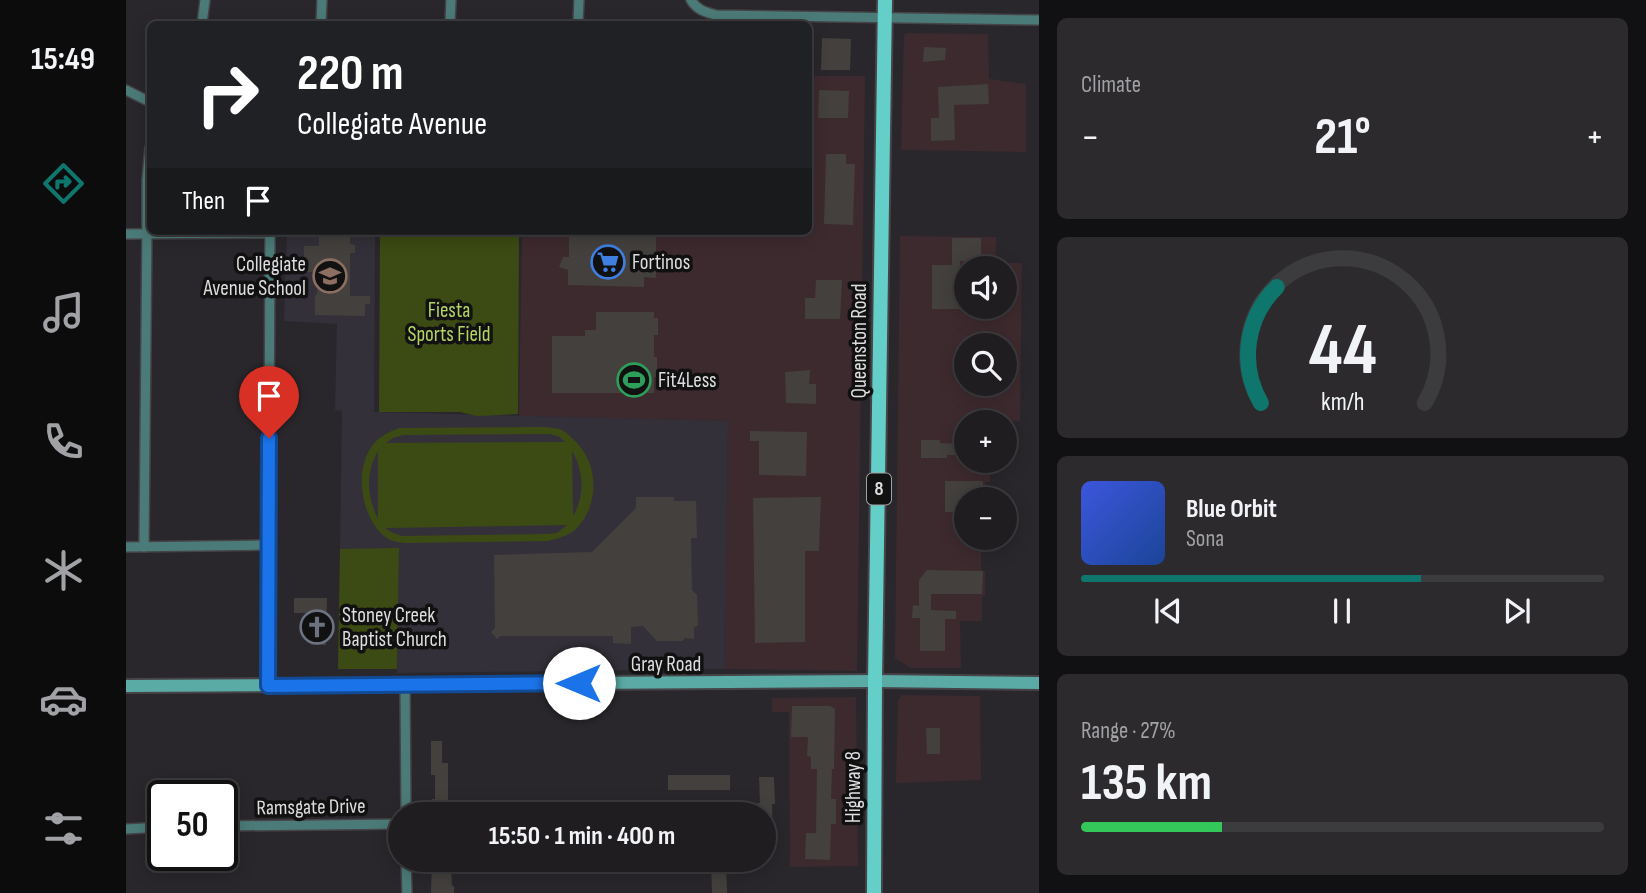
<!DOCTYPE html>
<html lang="en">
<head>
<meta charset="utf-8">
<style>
  body { margin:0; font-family:"Sofia Sans Condensed",sans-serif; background:#2c2a2d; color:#f1f3f6; height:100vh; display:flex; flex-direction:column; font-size:26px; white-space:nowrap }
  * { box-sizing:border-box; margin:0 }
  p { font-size:23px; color:#a1a2a5 }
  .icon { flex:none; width:38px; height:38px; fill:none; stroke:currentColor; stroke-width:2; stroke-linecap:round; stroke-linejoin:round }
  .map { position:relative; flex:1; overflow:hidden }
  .panel { display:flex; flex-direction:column; gap:18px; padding:18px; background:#111012; width:607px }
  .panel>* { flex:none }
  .banner { position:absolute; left:21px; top:21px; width:665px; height:214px; border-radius:10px; box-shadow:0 4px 18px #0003,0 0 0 2px #3c3b3e; background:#202124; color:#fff; overflow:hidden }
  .fabs { position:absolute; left:828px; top:256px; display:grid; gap:14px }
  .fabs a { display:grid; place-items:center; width:63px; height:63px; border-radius:50%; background:#1f1d20; box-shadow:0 4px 18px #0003,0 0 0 2px #3c3b3e; font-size:35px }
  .speed { position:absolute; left:21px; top:780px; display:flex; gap:14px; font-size:35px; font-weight:700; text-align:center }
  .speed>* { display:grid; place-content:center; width:91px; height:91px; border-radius:50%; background:#1f1d20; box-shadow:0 4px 18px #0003,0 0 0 2px #3c3b3e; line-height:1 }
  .speed .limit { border:4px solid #111; border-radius:10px; background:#fff; color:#111 }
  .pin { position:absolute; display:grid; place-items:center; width:60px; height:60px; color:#fff; margin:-72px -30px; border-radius:50% 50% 50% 0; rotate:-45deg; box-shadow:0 0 7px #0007 }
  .pin .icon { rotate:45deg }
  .me { position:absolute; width:77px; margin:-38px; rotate:270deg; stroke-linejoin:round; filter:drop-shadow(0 0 5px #0008) }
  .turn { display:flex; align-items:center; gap:24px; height:147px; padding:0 35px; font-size:32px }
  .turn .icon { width:91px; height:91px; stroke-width:2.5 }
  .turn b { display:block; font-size:49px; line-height:60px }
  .then { display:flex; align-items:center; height:66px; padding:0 35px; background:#0003; gap:14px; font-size:26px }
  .big { font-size:52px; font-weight:700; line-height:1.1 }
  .panel .widget { flex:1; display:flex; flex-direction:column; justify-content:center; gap:10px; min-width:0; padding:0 24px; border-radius:10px; background:#2c2a2d }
  .panel .dial { align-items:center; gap:0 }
  .dial svg { height:182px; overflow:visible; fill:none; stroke:#3c3b3e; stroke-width:7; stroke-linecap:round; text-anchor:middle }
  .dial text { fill:#f1f3f6; stroke:none }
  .song { display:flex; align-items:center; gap:21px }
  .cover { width:84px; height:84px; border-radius:10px; background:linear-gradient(135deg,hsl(230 70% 55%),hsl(220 70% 35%)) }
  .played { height:7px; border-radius:4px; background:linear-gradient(90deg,#0f766e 65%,#3c3b3e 65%) }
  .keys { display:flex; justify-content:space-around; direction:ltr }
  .heat { display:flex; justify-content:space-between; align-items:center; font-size:38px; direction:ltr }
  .charge { height:10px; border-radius:5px; background:linear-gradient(90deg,#34c759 27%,#3c3b3e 0) }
  .trip { position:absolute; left:262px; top:802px; width:388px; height:70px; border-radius:35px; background:#1f1d20; box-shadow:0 4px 18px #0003,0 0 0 2px #3c3b3e; font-weight:700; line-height:70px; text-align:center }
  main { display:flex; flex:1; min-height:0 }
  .tab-bar { display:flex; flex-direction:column; width:126px; justify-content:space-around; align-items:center; background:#0c0c0d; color:#a1a2a5 }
  .tab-bar .icon { width:49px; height:49px }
  .tab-bar .active { color:#0f766e }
  .tab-bar b { font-size:32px; color:#f1f3f6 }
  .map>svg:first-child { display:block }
</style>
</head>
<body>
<main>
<nav class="tab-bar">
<b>15:49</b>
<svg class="icon active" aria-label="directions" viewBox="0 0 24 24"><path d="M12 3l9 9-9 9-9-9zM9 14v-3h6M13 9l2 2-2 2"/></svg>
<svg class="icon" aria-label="music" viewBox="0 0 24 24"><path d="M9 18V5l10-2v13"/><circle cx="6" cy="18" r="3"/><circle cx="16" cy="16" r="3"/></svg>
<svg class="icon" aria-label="phone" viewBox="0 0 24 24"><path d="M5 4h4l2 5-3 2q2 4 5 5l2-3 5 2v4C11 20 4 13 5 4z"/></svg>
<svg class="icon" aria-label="climate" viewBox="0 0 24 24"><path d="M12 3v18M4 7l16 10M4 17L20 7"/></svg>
<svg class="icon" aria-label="car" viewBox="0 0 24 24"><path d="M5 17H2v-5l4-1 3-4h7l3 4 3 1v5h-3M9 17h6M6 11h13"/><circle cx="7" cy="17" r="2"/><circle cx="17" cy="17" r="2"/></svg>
<svg class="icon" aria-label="filters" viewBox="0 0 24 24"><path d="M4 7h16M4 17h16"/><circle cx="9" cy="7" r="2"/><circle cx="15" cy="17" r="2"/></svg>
</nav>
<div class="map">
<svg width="913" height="893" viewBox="0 0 913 893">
  <rect width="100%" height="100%" fill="#29272b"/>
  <g fill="#3d2a2f" fill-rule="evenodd">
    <polygon points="780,33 862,34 863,79 900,84 900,152 775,150 778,35"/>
    <polygon points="683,76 739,76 731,671 599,669 602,421 393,416 396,231 682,231"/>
    <path d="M774,236L870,237V263H896L894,421L865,420L864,422H840V460H864V482H860L858,499H840V537H855V570L859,571V596H856V621H834L835,668H784L769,658ZM840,268H878V306H840ZM840,345H878V383H840Z"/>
    <polygon points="776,695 854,696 855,780 770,783 772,701"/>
    <polygon points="730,697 732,866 664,867 663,712 646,712 646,698"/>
  </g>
  <polygon fill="#343039" points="161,231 249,231 248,412 602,421 599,669 271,673 273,549 214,549 216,411 209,410 211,324 158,321"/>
  <g fill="#3c4b13" fill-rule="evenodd">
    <polygon points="254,231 393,231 392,414 351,416 334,412 253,412"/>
    <path d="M419,427C424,428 431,428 436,430C440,432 445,437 449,441C472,463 474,502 452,527C445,535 433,538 422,541L278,543C271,542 264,541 258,536C235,516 228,471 246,446C252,437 263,432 273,428ZM424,434L434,437L439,442L260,443L267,438L277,435ZM252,451V519C241,496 239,474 252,451ZM446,451C458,471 459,496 447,516ZM441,525L431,533L421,534L276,536L267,533L259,528Z"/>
    <polygon points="273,548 271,669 212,669 214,549"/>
  </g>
  <g fill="#43403d">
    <polygon points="696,38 725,39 724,70 695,70"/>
    <polygon points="798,47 820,48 819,60 797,62"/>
    <polygon points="862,84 863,104 828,105 829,140 805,141 805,118 813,118 812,87"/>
    <polygon points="693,90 723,91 722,118 692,118"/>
    <polygon points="700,154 720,154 720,164 729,164 727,225 698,224"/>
    <polygon points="193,231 224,231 224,244 229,245 229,253 224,253 224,296 244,296 244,304 239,304 239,316 189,315 189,295 191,295 192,272 178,272 178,246 193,246"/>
    <polygon points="443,231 530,231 530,278 518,277 518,287 442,285 442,270 433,267 437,257 443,257"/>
    <polygon points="826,238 855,238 855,261 834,261 834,282 840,282 840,309 806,309 806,265 826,265"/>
    <polygon points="690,280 716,280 714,319 679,319 679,298 689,298"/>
    <polygon points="470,312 528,312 528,318 532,318 532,335 528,335 528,357 531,357 531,377 528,377 528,393 426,393 426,336 459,336 459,330 470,330"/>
    <polygon points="684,370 683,384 690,384 690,404 660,403 659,372"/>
    <polygon points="624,431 681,432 680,476 633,475 633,441 624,441"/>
    <polygon points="795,440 814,440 814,443 832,444 832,455 821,455 821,458 795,458"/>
    <polygon points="819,481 857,481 857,499 840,499 840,512 819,512"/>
    <polygon points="510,497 548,497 548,501 570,501 571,538 565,538 566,590 571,595 572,625 568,628 568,639 559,638 556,641 531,641 517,626 505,627 505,644 487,643 487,636 374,636 371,639 365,632 369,628 368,555 466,552 510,508"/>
    <polygon points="695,497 693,551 679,551 679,642 629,643 627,498"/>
    <polygon points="801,570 857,571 856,594 805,594 805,610 830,611 830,619 819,619 819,651 794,651 794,618 786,618 787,605 793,606 793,580"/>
    <polygon points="168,598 201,598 200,645 185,645 185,643 182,643 182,613 168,613"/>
    <polygon points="666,706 704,706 709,709 708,769 706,769 705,799 710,799 710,824 705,824 704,860 679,859 680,833 690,833 691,769 685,769 685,757 681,756 682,737 665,737"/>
    <polygon points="800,728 814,728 814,754 801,754"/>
    <polygon points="305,741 316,741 316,763 322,763 322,814 306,814 306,799 309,799 309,775 305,775"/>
    <rect x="542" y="775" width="62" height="15"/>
    <polygon points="633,777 648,777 649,804 646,804 647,846 639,846 639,814 632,814 632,803 634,803"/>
    <polygon points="585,859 600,859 601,893 586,893"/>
    <polygon points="306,861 325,861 326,886 328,886 328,893 305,893"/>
  </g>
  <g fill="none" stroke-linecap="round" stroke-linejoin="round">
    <defs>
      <g id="minor">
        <path d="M565,0C571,10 579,12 590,15L913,20"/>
        <polyline points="76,24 79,0"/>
        <polyline points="195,24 196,0"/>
        <polyline points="324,24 325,0"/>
        <polyline points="452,24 453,0"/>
        <polyline points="0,90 24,102"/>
        <polyline points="0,234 144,233"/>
        <polyline points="0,547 142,545"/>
        <polyline points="18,547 21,226 21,179 24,148"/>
        <polyline points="279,684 280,814"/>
        <polyline points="142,686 144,231"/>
        <polyline points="96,826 275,824"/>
        <polyline points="0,829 37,827"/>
        <polyline points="280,859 281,893"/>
      </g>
      <polyline id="secondary" points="0,686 749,681 913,683"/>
      <polyline id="primary" points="748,893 749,681 759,0"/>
    </defs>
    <use href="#minor" stroke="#464448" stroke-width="12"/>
    <use href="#secondary" stroke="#464448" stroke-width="16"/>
    <use href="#primary" stroke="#464448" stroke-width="18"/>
    <use href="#minor" stroke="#4b7b78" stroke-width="9"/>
    <use href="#secondary" stroke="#5aaaa5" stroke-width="12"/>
    <use href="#primary" stroke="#64cfc8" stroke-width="14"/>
  </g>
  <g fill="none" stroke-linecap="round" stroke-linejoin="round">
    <defs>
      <polyline id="route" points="143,438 142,686 453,683"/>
    </defs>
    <use href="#route" stroke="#114b97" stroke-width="18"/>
    <use href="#route" stroke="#1a73e8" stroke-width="12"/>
  </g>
  <defs>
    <symbol id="supermarket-ring" viewBox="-11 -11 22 22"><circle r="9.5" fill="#121112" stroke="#3f7fe0" stroke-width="1.5"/><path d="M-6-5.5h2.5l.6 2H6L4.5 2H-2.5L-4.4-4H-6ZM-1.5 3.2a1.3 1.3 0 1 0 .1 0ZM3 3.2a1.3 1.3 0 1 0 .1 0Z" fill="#3f7fe0"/></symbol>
    <symbol id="school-ring" viewBox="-11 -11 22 22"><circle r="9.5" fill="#121112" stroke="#8d6e63" stroke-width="1.5"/><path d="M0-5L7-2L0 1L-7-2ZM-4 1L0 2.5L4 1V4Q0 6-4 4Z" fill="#8d6e63"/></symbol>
    <symbol id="stadium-ring" viewBox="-11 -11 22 22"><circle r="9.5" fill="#121112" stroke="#2e9e5b" stroke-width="1.5"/><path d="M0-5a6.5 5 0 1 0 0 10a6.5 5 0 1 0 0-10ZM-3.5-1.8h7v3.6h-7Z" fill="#2e9e5b"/></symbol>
    <symbol id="church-ring" viewBox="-11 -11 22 22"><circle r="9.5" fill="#121112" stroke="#6b7280" stroke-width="1.5"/><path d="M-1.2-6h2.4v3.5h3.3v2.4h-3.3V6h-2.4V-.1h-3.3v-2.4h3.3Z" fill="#6b7280"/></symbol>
  </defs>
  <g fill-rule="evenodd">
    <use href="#supermarket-ring" x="463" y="243" width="38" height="38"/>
    <use href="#school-ring" x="185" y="257" width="38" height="38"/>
    <use href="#stadium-ring" x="489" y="361" width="38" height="38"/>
    <use href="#church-ring" x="172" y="608" width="38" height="38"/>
  </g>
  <g text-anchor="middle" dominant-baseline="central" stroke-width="7" stroke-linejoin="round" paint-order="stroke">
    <rect fill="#121112" stroke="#a1a0a2" stroke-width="2" x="741" y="473.5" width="24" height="31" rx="5"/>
    <g font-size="19" font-weight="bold" fill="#dedddf">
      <text x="753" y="489">8</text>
    </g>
    <g font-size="21" fill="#dedddf" stroke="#121112" text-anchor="start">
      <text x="506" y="262">Fortinos</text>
      <text x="180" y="264" text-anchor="end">Collegiate<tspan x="180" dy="24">Avenue School</tspan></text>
      <text x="532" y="380">Fit4Less</text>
      <text x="216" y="615">Stoney Creek<tspan x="216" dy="24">Baptist Church</tspan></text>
    </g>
    <g font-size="21" fill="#b4d562" stroke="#121112">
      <text x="323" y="310">Fiesta<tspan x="323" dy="24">Sports Field</tspan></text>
    </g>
    <g font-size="21" fill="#dedddf" stroke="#121112">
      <text transform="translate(733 341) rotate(-90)">Queenston Road</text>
      <text x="540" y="664">Gray Road</text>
      <text transform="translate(727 787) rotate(-90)">Highway 8</text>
      <text transform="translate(185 807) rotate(-1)">Ramsgate Drive</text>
    </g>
  </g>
</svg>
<div class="fabs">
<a><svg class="icon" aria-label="sound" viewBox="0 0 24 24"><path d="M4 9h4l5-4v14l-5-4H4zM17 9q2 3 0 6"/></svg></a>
<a><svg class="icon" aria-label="search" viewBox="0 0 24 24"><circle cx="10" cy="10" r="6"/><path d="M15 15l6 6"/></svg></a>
<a>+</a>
<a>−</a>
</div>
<div class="speed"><div class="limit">50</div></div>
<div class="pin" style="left:143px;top:438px;background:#d93025"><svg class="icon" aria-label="arrive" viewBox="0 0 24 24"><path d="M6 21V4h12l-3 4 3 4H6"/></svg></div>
<svg class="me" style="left:453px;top:683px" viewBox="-20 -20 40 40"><circle r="19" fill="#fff"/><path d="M0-13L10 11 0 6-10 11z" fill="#1a73e8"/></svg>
<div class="trip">15:50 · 1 min · 400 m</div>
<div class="banner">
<div class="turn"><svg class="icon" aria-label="right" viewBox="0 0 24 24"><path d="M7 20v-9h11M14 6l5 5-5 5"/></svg><div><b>220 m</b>Collegiate Avenue</div></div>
<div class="then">Then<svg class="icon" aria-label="arrive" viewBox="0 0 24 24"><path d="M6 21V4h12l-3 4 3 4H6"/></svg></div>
</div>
</div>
<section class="panel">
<div class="widget"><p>Climate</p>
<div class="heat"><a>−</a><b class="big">21°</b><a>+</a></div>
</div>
<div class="widget dial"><svg viewBox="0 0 100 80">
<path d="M14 69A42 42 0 1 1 86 69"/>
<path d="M14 69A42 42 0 0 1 21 18" stroke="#0f766e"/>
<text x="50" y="56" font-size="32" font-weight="700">44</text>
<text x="50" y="72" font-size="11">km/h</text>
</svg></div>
<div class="widget">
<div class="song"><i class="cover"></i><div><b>Blue Orbit</b><p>Sona</p></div></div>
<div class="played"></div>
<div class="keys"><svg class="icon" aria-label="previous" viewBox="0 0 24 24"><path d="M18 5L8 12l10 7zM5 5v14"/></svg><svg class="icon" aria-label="pause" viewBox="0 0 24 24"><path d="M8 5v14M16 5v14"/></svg><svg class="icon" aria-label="next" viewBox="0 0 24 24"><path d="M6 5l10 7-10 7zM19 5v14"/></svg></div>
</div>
<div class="widget"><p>Range · 27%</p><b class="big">135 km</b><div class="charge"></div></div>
</section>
</main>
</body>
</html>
